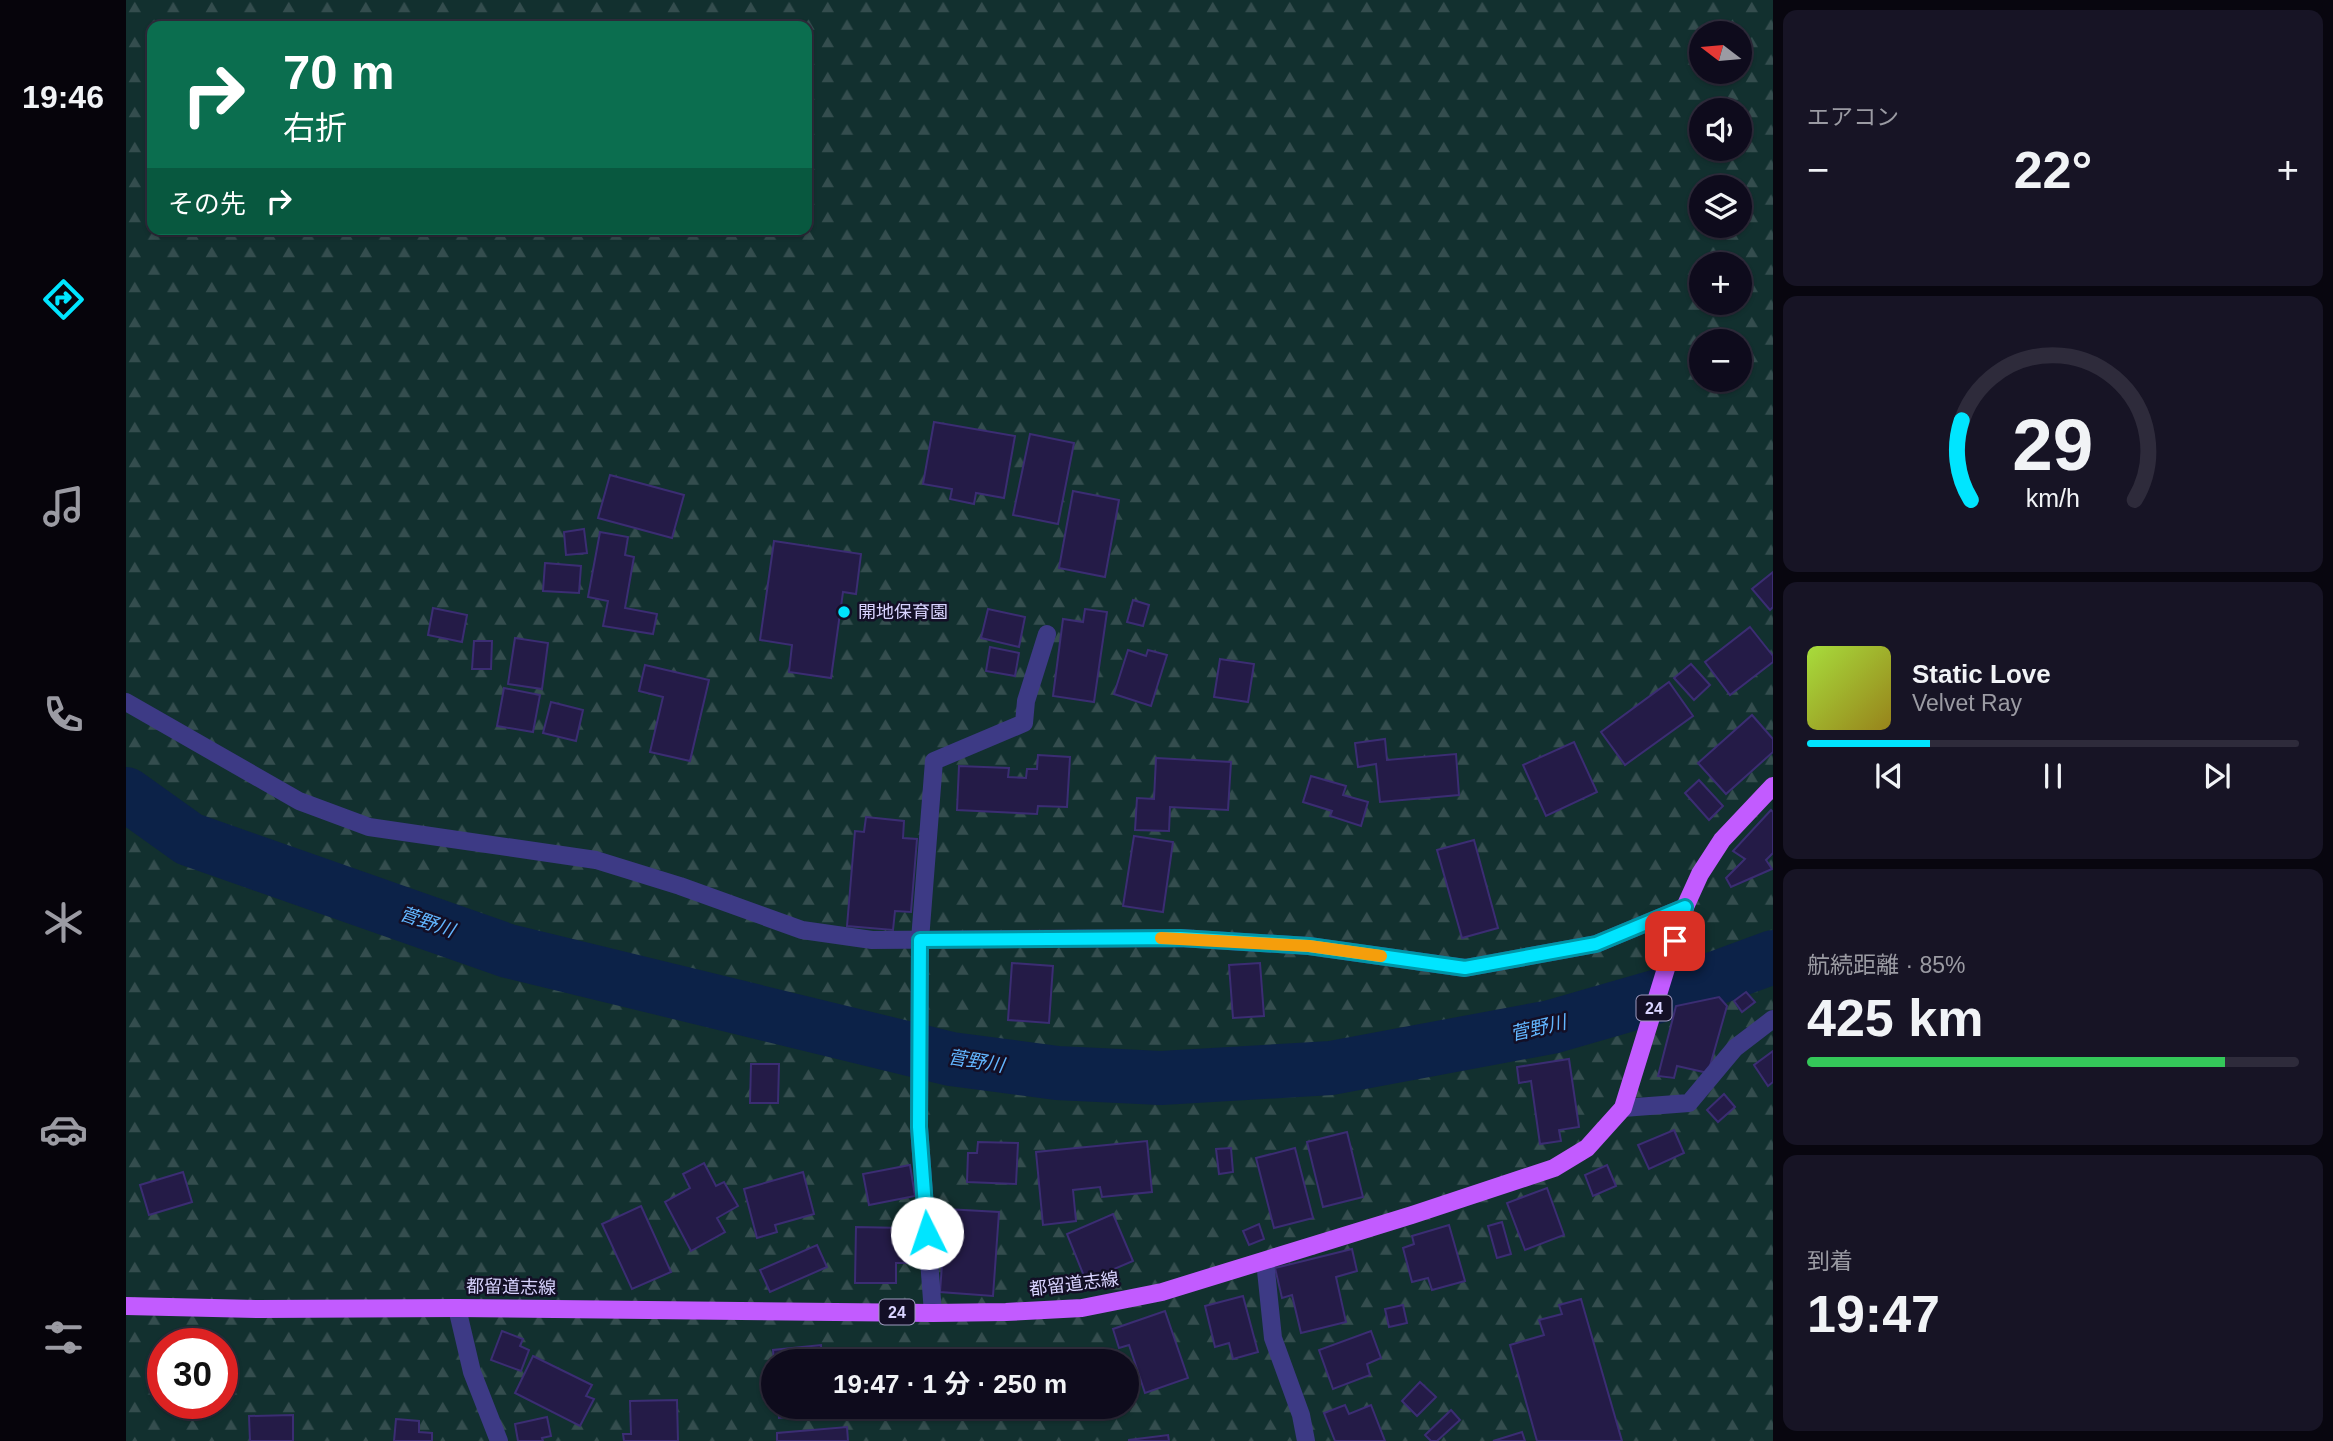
<!DOCTYPE html>
<html lang="ja">
<head>
<meta charset="utf-8">
<style>
  body { margin:0; font-family:Arial,"Noto Sans JP",sans-serif; background:#171425; color:#f1f3f6; height:100vh; display:flex; flex-direction:column; font-size:26px; white-space:nowrap }
  * { box-sizing:border-box; margin:0 }
  p { font-size:23px; color:#9b9ba3 }
  .icon { flex:none; width:38px; height:38px; fill:none; stroke:currentColor; stroke-width:2; stroke-linecap:round; stroke-linejoin:round }
  .map { position:relative; flex:1; overflow:hidden }
  .panel { display:flex; flex-direction:column; gap:10px; padding:10px; background:#08060f; width:560px }
  .panel>* { flex:none }
  .hud { position:absolute; left:21px; top:21px; width:665px; height:214px; border-radius:14px; box-shadow:0 2px 5px #0004,0 0 0 2px #2e2b3b; background:#0b6e4f; color:#fff; overflow:hidden }
  .needle { width:46px; rotate:286deg }
  .tools { position:absolute; left:1563px; top:21px; display:grid; gap:14px }
  .tools a { display:grid; place-items:center; width:63px; height:63px; border-radius:50%; background:#0e0b1c; box-shadow:0 2px 5px #0004,0 0 0 2px #2e2b3b; font-size:35px }
  .speed { position:absolute; left:21px; top:1328px; display:flex; gap:14px; font-size:35px; font-weight:700; text-align:center }
  .speed>* { display:grid; place-content:center; width:91px; height:91px; border-radius:50%; background:#0e0b1c; box-shadow:0 2px 5px #0004,0 0 0 2px #2e2b3b; line-height:1 }
  .speed .limit { border:10px solid #d22; background:#fff; color:#111 }
  .pin { position:absolute; display:grid; place-items:center; width:60px; height:60px; color:#fff; margin:-30px; border-radius:14px; box-shadow:0 4px 10px #0006 }
  .me { position:absolute; width:77px; margin:-38px; rotate:356deg; stroke-linejoin:round; filter:drop-shadow(0 0 5px #0008) }
  .turn { display:flex; align-items:center; gap:24px; height:147px; padding:0 21px; font-size:32px }
  .turn .icon { width:91px; height:91px; stroke-width:2.5 }
  .turn b { display:block; font-size:49px; line-height:60px }
  .then { display:flex; align-items:center; height:66px; padding:0 21px; background:#0003; gap:14px; font-size:26px }
  .big { font-size:52px; font-weight:700; line-height:1.1 }
  .panel .widget { flex:1; display:flex; flex-direction:column; justify-content:center; gap:10px; min-width:0; padding:0 24px; border-radius:14px; background:#171425 }
  .panel .dial { align-items:center; gap:0 }
  .dial svg { height:182px; overflow:visible; fill:none; stroke:#2e2b3b; stroke-width:7; stroke-linecap:round; text-anchor:middle }
  .dial text { fill:#f1f3f6; stroke:none }
  .song { display:flex; align-items:center; gap:21px }
  .cover { width:84px; height:84px; border-radius:10px; background:linear-gradient(135deg,hsl(80 70% 55%),hsl(50 70% 35%)) }
  .played { height:7px; border-radius:4px; background:linear-gradient(90deg,#00e5ff 25%,#2e2b3b 25%) }
  .keys { display:flex; justify-content:space-around; direction:ltr }
  .heat { display:flex; justify-content:space-between; align-items:center; font-size:38px; direction:ltr }
  .charge { height:10px; border-radius:5px; background:linear-gradient(90deg,#34c759 85%,#2e2b3b 0) }
  .trip { position:absolute; left:635px; top:1349px; width:378px; height:70px; border-radius:35px; background:#0e0b1c; box-shadow:0 2px 5px #0004,0 0 0 2px #2e2b3b; font-weight:700; line-height:70px; text-align:center }
  main { display:flex; flex:1; min-height:0 }
  .tabs { display:flex; flex-direction:column; width:126px; justify-content:space-around; align-items:center; background:#06040b; color:#9b9ba3 }
  .tabs .icon { width:49px; height:49px }
  .tabs .selected { color:#00e5ff }
  .tabs b { font-size:32px; color:#f1f3f6 }
  .map>svg:first-child { display:block }
</style>
</head>
<body>
<main>
<nav class="tabs">
<b>19:46</b>
<svg class="icon selected" aria-label="directions" viewBox="0 0 24 24"><path d="M12 3l9 9-9 9-9-9zM9 14v-3h6M13 9l2 2-2 2"/></svg>
<svg class="icon" aria-label="music" viewBox="0 0 24 24"><path d="M9 18V5l10-2v13"/><circle cx="6" cy="18" r="3"/><circle cx="16" cy="16" r="3"/></svg>
<svg class="icon" aria-label="phone" viewBox="0 0 24 24"><path d="M5 4h4l2 5-3 2q2 4 5 5l2-3 5 2v4C11 20 4 13 5 4z"/></svg>
<svg class="icon" aria-label="climate" viewBox="0 0 24 24"><path d="M12 3v18M4 7l16 10M4 17L20 7"/></svg>
<svg class="icon" aria-label="car" viewBox="0 0 24 24"><path d="M5 17H2v-5l4-1 3-4h7l3 4 3 1v5h-3M9 17h6M6 11h13"/><circle cx="7" cy="17" r="2"/><circle cx="17" cy="17" r="2"/></svg>
<svg class="icon" aria-label="filters" viewBox="0 0 24 24"><path d="M4 7h16M4 17h16"/><circle cx="9" cy="7" r="2"/><circle cx="15" cy="17" r="2"/></svg>
</nav>
<div class="map">
<svg width="1647" height="1441" viewBox="0 0 1647 1441">
  <defs>
    <pattern id="forest-firs" width="22" height="20" patternUnits="userSpaceOnUse" patternTransform="scale(1.75)"><rect width="22" height="20" fill="#12302f"/><path d="M5 1l3.5 6h-7zM16 11l3.5 6h-7z" fill="#344d4e"/></pattern>
  </defs>
  <rect width="100%" height="100%" fill="#130f26"/>
  <path fill="url(#forest-firs)" fill-rule="evenodd" d="M0,0H1647V1441H0ZM26,26H681V229H26ZM1575,33H1614V72H1575ZM1575,110H1614V149H1575ZM1575,187H1614V226H1575ZM1575,264H1614V303H1575ZM1575,341H1614V380H1575ZM37,1344H96V1404H37ZM648,1362H1001V1407H648Z"/>
  <g fill="none" stroke-linecap="round" stroke-linejoin="round">
    <polyline stroke="#0c2248" stroke-width="54" points="0,794 63,839 382,951 825,1059 931,1073 1035,1078 1205,1068 1425,1027 1571,985 1647,957"/>
  </g>
  <g fill="#241b47" stroke="#3b2d73" stroke-width="2">
    <polygon points="808,422 889,436 878,498 850,493 848,504 824,499 826,489 797,484"/>
    <polygon points="904,434 948,443 932,524 887,515"/>
    <polygon points="484,475 558,495 546,538 472,518"/>
    <polygon points="947,491 993,500 979,577 933,568"/>
    <polygon points="458,529 461,553 440,555 438,532"/>
    <polygon points="474,532 502,537 499,555 508,557 499,608 531,614 527,634 477,626 482,601 462,597"/>
    <polygon points="648,541 735,554 730,594 717,592 705,678 663,672 666,645 634,640"/>
    <polygon points="419,563 455,566 453,593 417,591"/>
    <polygon points="1647,572 1647,607 1644,610 1626,589"/>
    <polygon points="1007,600 1023,605 1017,626 1001,622"/>
    <polygon points="307,608 341,615 336,642 302,635"/>
    <polygon points="862,609 899,617 893,647 855,638"/>
    <polygon points="959,609 981,612 968,702 927,696 937,619 957,622"/>
    <polygon points="1624,627 1647,656 1647,662 1604,695 1579,662"/>
    <polygon points="389,638 422,643 416,689 382,684"/>
    <polygon points="348,641 366,641 365,669 346,669"/>
    <polygon points="864,647 893,653 889,676 860,671"/>
    <polygon points="1002,650 1020,656 1022,650 1041,655 1025,706 988,694"/>
    <polygon points="1094,659 1128,664 1122,702 1088,697"/>
    <polygon points="1565,664 1584,685 1568,700 1548,678"/>
    <polygon points="519,665 583,680 564,761 524,752 537,697 513,691"/>
    <polygon points="1543,682 1567,716 1499,765 1475,732"/>
    <polygon points="378,688 414,695 407,732 371,726"/>
    <polygon points="425,702 457,710 450,741 417,733"/>
    <polygon points="1626,715 1647,739 1647,752 1600,794 1572,763"/>
    <polygon points="1259,739 1261,760 1330,754 1333,795 1254,802 1250,764 1232,767 1229,743"/>
    <polygon points="1448,742 1471,792 1420,816 1397,765"/>
    <polygon points="912,755 944,757 941,807 912,806 911,814 831,810 833,766 883,768 882,777 900,778 901,769 911,769"/>
    <polygon points="1030,758 1105,762 1102,810 1044,807 1043,831 1009,830 1011,798 1028,799"/>
    <polygon points="1185,776 1220,786 1217,795 1242,802 1235,826 1204,816 1206,811 1177,802"/>
    <polygon points="1573,780 1597,806 1583,820 1559,793"/>
    <polygon points="1645,810 1647,812 1647,853 1640,860 1646,869 1605,887 1600,878 1619,859 1607,851"/>
    <polygon points="740,817 778,821 777,838 791,839 785,912 769,911 767,930 721,926 729,831 738,832"/>
    <polygon points="1008,836 1047,842 1037,912 997,906"/>
    <polygon points="1348,840 1372,928 1336,938 1311,850"/>
    <polygon points="886,963 927,966 923,1023 882,1020"/>
    <polygon points="1134,963 1138,1016 1107,1018 1103,965"/>
    <polygon points="1620,992 1629,1002 1616,1012 1608,1001"/>
    <polygon points="1593,997 1601,1006 1582,1073 1551,1066 1548,1078 1532,1076 1550,1006"/>
    <polygon points="1647,1051 1647,1082 1642,1086 1628,1065"/>
    <polygon points="1443,1059 1453,1127 1433,1130 1435,1141 1414,1144 1405,1081 1393,1083 1391,1067"/>
    <polygon points="625,1064 653,1064 652,1103 624,1103"/>
    <polygon points="1598,1094 1609,1107 1592,1122 1581,1110"/>
    <polygon points="1548,1130 1558,1153 1523,1169 1512,1145"/>
    <polygon points="1221,1132 1237,1197 1197,1207 1181,1142"/>
    <polygon points="1021,1141 1026,1192 976,1197 974,1187 947,1190 950,1221 917,1225 910,1152"/>
    <polygon points="852,1142 892,1143 890,1184 841,1182 842,1153 851,1153"/>
    <polygon points="1105,1148 1107,1172 1093,1174 1090,1149"/>
    <polygon points="1169,1148 1187,1218 1148,1228 1130,1158"/>
    <polygon points="578,1163 590,1186 598,1182 612,1206 591,1218 599,1232 565,1251 539,1202 564,1188 557,1174"/>
    <polygon points="784,1165 789,1196 743,1205 737,1174"/>
    <polygon points="1481,1165 1490,1186 1467,1196 1459,1175"/>
    <polygon points="57,1172 66,1202 23,1215 14,1185"/>
    <polygon points="677,1172 688,1214 649,1225 651,1232 631,1238 618,1189"/>
    <polygon points="1421,1188 1438,1235 1399,1250 1381,1203"/>
    <polygon points="515,1206 545,1272 506,1289 476,1224"/>
    <polygon points="820,1209 873,1212 867,1296 814,1292"/>
    <polygon points="987,1214 1007,1261 960,1281 941,1234"/>
    <polygon points="1376,1222 1385,1254 1371,1258 1362,1226"/>
    <polygon points="1133,1224 1138,1239 1123,1245 1117,1231"/>
    <polygon points="1323,1225 1339,1281 1306,1290 1302,1278 1286,1282 1277,1248 1288,1244 1286,1236"/>
    <polygon points="730,1227 778,1228 778,1242 783,1243 783,1263 770,1263 770,1283 729,1283"/>
    <polygon points="691,1245 701,1267 644,1292 634,1270"/>
    <polygon points="1226,1249 1231,1271 1210,1277 1220,1322 1175,1333 1166,1295 1156,1298 1149,1268"/>
    <polygon points="1117,1296 1132,1352 1107,1359 1103,1343 1089,1347 1079,1306"/>
    <polygon points="1455,1299 1496,1441 1411,1441 1384,1345 1418,1335 1413,1320 1436,1314 1433,1305"/>
    <polygon points="1277,1305 1281,1323 1263,1327 1259,1309"/>
    <polygon points="1039,1311 1062,1378 1019,1393 1003,1345 993,1348 987,1329"/>
    <polygon points="376,1331 397,1339 394,1346 403,1350 395,1371 365,1360"/>
    <polygon points="1245,1331 1255,1358 1241,1364 1244,1375 1207,1389 1193,1350"/>
    <polygon points="695,1345 696,1362 648,1362 647,1350"/>
    <polygon points="407,1356 466,1385 460,1396 468,1399 454,1426 389,1393"/>
    <polygon points="1294,1382 1310,1397 1291,1416 1276,1401"/>
    <polygon points="551,1400 552,1441 498,1441 497,1434 505,1434 504,1401"/>
    <polygon points="1219,1405 1223,1414 1245,1405 1259,1441 1209,1441 1198,1413"/>
    <polygon points="652,1407 700,1407 701,1413 653,1418"/>
    <polygon points="1325,1410 1334,1420 1311,1441 1305,1441 1299,1435"/>
    <polygon points="167,1415 167,1441 124,1441 123,1416"/>
    <polygon points="421,1417 425,1436 416,1438 417,1441 392,1441 389,1424"/>
    <polygon points="270,1419 293,1421 293,1432 306,1433 306,1441 268,1441"/>
    <polygon points="721,1427 722,1441 651,1441 651,1433"/>
    <polygon points="1396,1432 1399,1441 1367,1441"/>
    <polygon points="1042,1435 1043,1441 1003,1441 1003,1440"/>
  </g>
  <g fill="none" stroke-linecap="round" stroke-linejoin="round">
    <g stroke="#3d3a85" stroke-width="18">
      <polyline points="0,702 173,801 243,827 470,860 554,886 676,930 746,940 1054,938 1183,946 1339,968 1470,944 1559,907"/>
      <polyline points="1497,1108 1563,1103 1609,1048 1647,1019"/>
      <polyline points="1139,1261 1147,1338 1175,1415 1180,1441"/>
      <polyline points="331,1308 346,1372 373,1441"/>
      <polyline points="807,1313 793,1127 794,940 808,761 898,723 900,701 921,634"/>
    </g>
    <polyline stroke="#c25bff" stroke-width="18" points="0,1306 133,1309 331,1308 807,1313 880,1312 956,1308 1036,1292 1286,1215 1428,1168 1461,1148 1497,1108 1559,907 1574,874 1596,840 1647,786"/>
  </g>
  <g fill="none" stroke-linecap="round" stroke-linejoin="round">
    <defs>
      <polyline id="route" points="801,1233 793,1127 794,940 1054,938 1183,946 1339,968 1470,944 1559,907 1549,941"/>
    </defs>
    <use href="#route" stroke="#0095a6" stroke-width="18"/>
    <use href="#route" stroke="#00e5ff" stroke-width="12"/>
    <polyline stroke="#f59e0b" stroke-width="12" points="1035,938 1183,946 1255,956"/>
  </g>
  <circle fill="#00e5ff" stroke="#130f26" stroke-width="2.5" cx="718" cy="612" r="7"/>
  <g text-anchor="middle" dominant-baseline="central" stroke-width="5" stroke-linejoin="round" paint-order="stroke">
    <g fill="#130f26" stroke="#9e99be" stroke-width="2">
      <rect x="1510.5" y="995.5" width="35" height="25" rx="5"/>
      <rect x="753.5" y="1299.5" width="35" height="25" rx="5"/>
    </g>
    <g font-size="16" font-weight="bold" fill="#d9d4ff">
      <text x="1528" y="1008">24</text>
      <text x="771" y="1312">24</text>
    </g>
    <g font-size="18" fill="#d9d4ff" stroke="#130f26" text-anchor="start">
      <text x="732" y="612">開地保育園</text>
    </g>
    <g font-size="18" fill="#d9d4ff" stroke="#130f26">
      <text transform="translate(948 1284) rotate(-7)">都留道志線</text>
      <text transform="translate(385 1287) rotate(1)">都留道志線</text>
    </g>
    <g font-size="19" font-style="italic" fill="#62b6ff" stroke="#130f26">
      <text transform="translate(301 922) rotate(19)">菅野川</text>
      <text transform="translate(1412 1028) rotate(-13)">菅野川</text>
      <text transform="translate(850 1061) rotate(9)">菅野川</text>
    </g>
  </g>
</svg>
<div class="tools">
<a><svg class="needle" viewBox="-14 -14 28 28"><path d="M0-13l5 13h-10z" fill="#e53935"/><path d="M0 13l5-13h-10z" fill="#9b9ba3"/></svg></a>
<a><svg class="icon" aria-label="sound" viewBox="0 0 24 24"><path d="M4 9h4l5-4v14l-5-4H4zM17 9q2 3 0 6"/></svg></a>
<a><svg class="icon" aria-label="layers" viewBox="0 0 24 24"><path d="M12 4l9 5-9 5-9-5zM3 14l9 5 9-5"/></svg></a>
<a>+</a>
<a>−</a>
</div>
<div class="speed"><div class="limit">30</div></div>
<div class="pin" style="left:1549px;top:941px;background:#d93025"><svg class="icon" aria-label="arrive" viewBox="0 0 24 24"><path d="M6 21V4h12l-3 4 3 4H6"/></svg></div>
<svg class="me" style="left:801px;top:1233px" viewBox="-20 -20 40 40"><circle r="19" fill="#fff"/><path d="M0-13L10 11 0 6-10 11z" fill="#00e5ff"/></svg>
<div class="trip">19:47 · 1 分 · 250 m</div>
<div class="hud">
<div class="turn"><svg class="icon" aria-label="right" viewBox="0 0 24 24"><path d="M7 20v-9h11M14 6l5 5-5 5"/></svg><div><b>70 m</b>右折</div></div>
<div class="then">その先<svg class="icon" aria-label="right" viewBox="0 0 24 24"><path d="M7 20v-9h11M14 6l5 5-5 5"/></svg></div>
</div>
</div>
<section class="panel">
<div class="widget"><p>エアコン</p>
<div class="heat"><a>−</a><b class="big">22°</b><a>+</a></div>
</div>
<div class="widget dial"><svg viewBox="0 0 100 80">
<path d="M14 69A42 42 0 1 1 86 69"/>
<path d="M14 69A42 42 0 0 1 10 34" stroke="#00e5ff"/>
<text x="50" y="56" font-size="32" font-weight="700">29</text>
<text x="50" y="72" font-size="11">km/h</text>
</svg></div>
<div class="widget">
<div class="song"><i class="cover"></i><div><b>Static Love</b><p>Velvet Ray</p></div></div>
<div class="played"></div>
<div class="keys"><svg class="icon" aria-label="previous" viewBox="0 0 24 24"><path d="M18 5L8 12l10 7zM5 5v14"/></svg><svg class="icon" aria-label="pause" viewBox="0 0 24 24"><path d="M8 5v14M16 5v14"/></svg><svg class="icon" aria-label="next" viewBox="0 0 24 24"><path d="M6 5l10 7-10 7zM19 5v14"/></svg></div>
</div>
<div class="widget"><p>航続距離 · 85%</p><b class="big">425 km</b><div class="charge"></div></div>
<div class="widget"><p>到着</p><b class="big">19:47</b></div>
</section>
</main>
</body>
</html>
